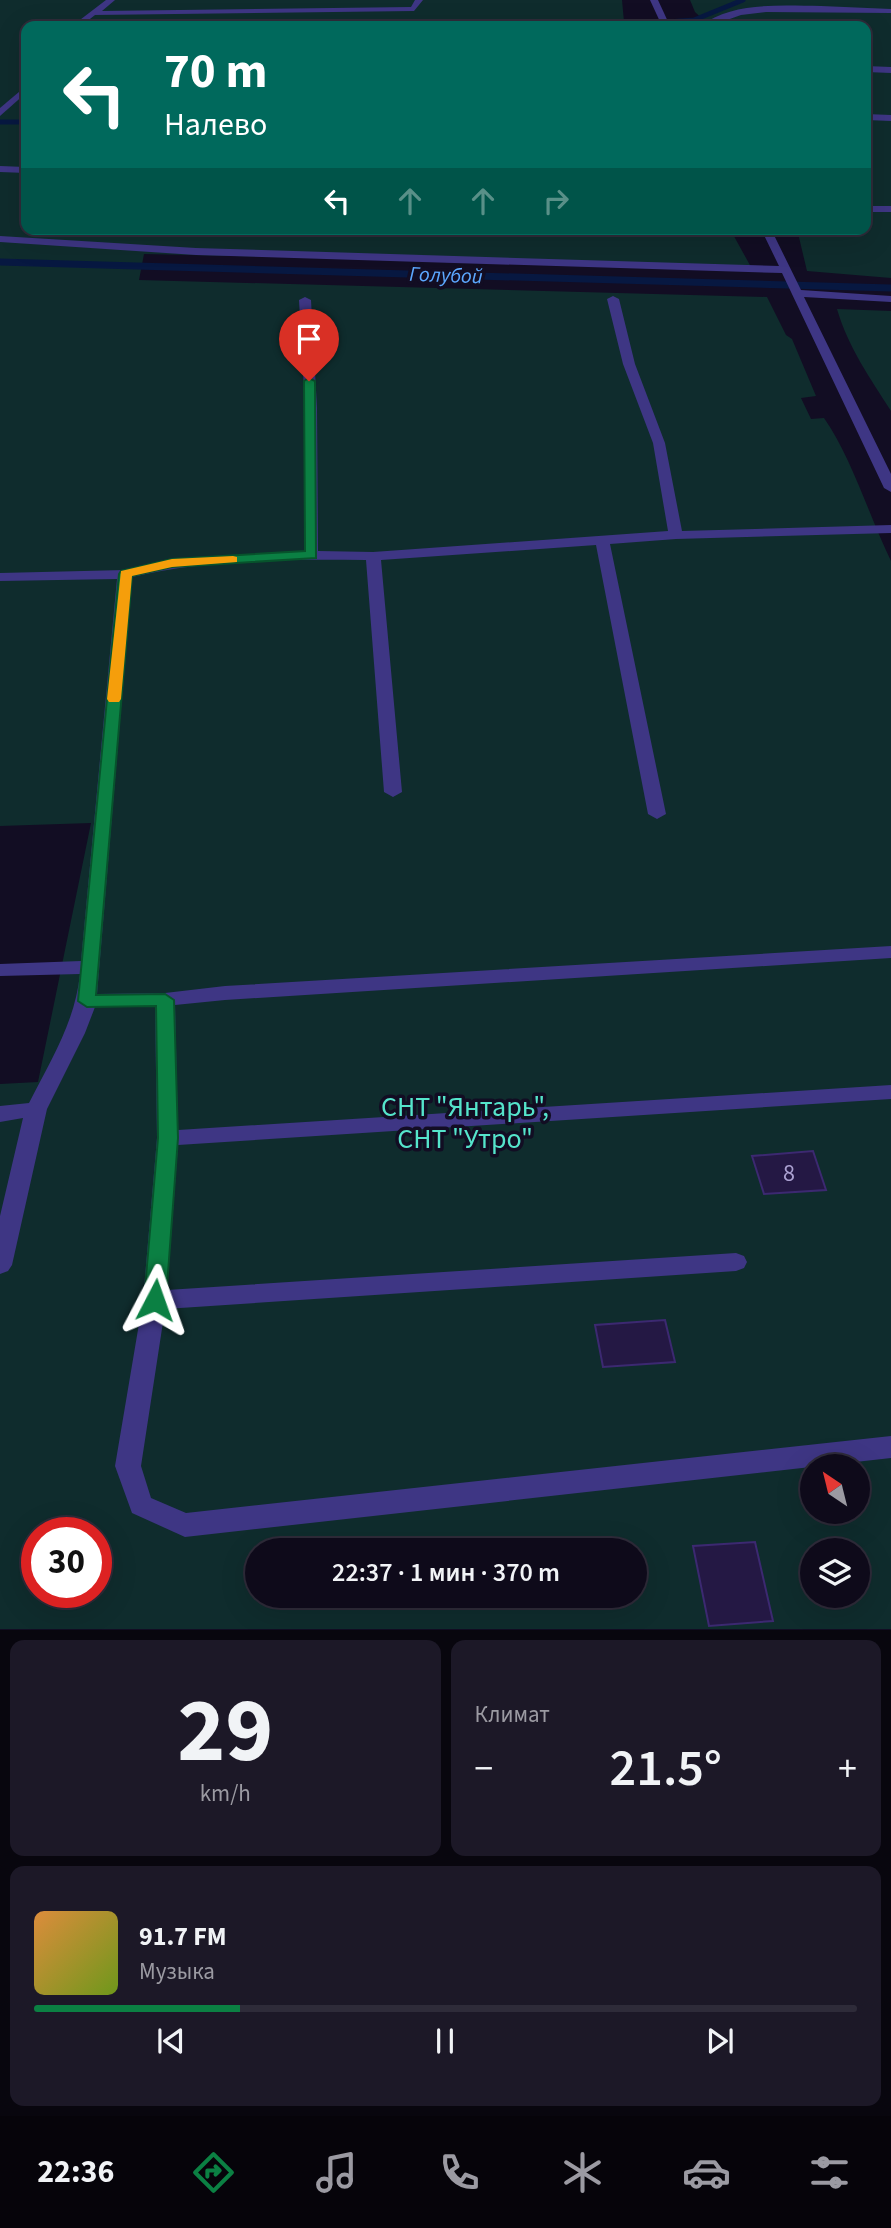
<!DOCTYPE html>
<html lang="ru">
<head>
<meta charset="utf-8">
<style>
  body { margin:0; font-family:"Source Sans 3",sans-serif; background:#1c1827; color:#f1f3f6; height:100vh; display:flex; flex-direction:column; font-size:26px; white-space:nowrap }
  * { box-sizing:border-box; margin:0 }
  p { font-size:23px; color:#9b9aa2 }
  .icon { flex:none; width:38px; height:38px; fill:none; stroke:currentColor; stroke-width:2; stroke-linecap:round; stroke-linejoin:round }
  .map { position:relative; height:1630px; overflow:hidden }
  .sheet { display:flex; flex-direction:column; gap:10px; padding:10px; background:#08060e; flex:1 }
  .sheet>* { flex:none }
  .hud { position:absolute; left:21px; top:21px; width:850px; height:214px; border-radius:14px; box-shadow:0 7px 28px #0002,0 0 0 2px #2e2b39; background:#00695c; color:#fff; overflow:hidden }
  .needle { width:46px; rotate:325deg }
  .fabs { position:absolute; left:800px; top:1454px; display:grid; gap:14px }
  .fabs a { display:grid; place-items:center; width:70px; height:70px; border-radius:50%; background:#0e0a1a; box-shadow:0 7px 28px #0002,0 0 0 2px #2e2b39; font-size:35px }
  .speed { position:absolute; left:21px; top:1517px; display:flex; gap:14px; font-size:35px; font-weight:700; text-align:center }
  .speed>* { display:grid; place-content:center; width:91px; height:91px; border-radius:50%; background:#0e0a1a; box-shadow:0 7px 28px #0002,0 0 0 2px #2e2b39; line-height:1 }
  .speed .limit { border:10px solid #d22; background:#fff; color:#111 }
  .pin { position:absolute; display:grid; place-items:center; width:60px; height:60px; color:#fff; margin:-72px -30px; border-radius:50% 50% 50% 0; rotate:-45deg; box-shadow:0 0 7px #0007 }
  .pin .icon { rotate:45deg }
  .me { position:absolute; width:77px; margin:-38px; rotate:4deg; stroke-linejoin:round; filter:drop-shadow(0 0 5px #0008) }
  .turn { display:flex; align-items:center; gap:24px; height:147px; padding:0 28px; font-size:32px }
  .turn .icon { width:91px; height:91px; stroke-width:2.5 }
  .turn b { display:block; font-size:49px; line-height:60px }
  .lanes { display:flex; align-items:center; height:66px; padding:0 28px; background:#0003; justify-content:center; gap:35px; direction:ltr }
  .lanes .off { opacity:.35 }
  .big { font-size:52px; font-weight:600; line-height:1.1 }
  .sheet .tile { flex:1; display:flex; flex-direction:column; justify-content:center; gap:10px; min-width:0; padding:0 24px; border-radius:14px; background:#1c1827 }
  .sheet .dial { align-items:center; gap:0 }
  .dial b { font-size:91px; line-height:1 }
  .song { display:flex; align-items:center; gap:21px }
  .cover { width:84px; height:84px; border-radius:10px; background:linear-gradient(135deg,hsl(30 70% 55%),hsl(80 70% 35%)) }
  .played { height:7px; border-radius:4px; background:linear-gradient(90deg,#0b8043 25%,#2e2b39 25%) }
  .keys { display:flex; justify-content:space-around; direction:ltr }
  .heat { display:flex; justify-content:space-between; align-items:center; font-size:38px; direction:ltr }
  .sheet .tiles { flex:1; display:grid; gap:10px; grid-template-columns:1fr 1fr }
  .tile:last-child { grid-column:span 2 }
  .trip { position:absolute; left:245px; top:1538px; width:402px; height:70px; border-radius:35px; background:#0e0a1a; box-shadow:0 7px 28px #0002,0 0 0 2px #2e2b39; font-weight:600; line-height:70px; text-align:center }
  .tabs { display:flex; height:112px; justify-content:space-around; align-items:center; background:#06040a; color:#9b9aa2 }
  .tabs .icon { width:49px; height:49px }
  .tabs .active { color:#0b8043 }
  .tabs b { font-size:32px; color:#f1f3f6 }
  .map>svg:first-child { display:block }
</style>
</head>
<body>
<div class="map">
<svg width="891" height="1630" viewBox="0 0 891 1630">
  <rect width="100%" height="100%" fill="#120d23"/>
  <g fill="#0f2c2d" fill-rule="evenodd">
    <path d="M0,0H622L624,22L617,24L620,26H26V229H730L751,267L144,254L139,280L767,297L786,335L792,339L816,396L801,398L811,419L824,418C852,458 869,516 891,561V1629H0V1084L38,1082L91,823L0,826ZM812,1466H858V1512H812ZM37,1533H96V1592H37ZM257,1550H635V1596H257ZM812,1550H858V1596H812Z"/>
    <polygon points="690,0 891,0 891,278 807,271 797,229 866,229 866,26 710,26 695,12"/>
    <path d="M837,309L891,311V411C870,378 848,347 837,309Z"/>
  </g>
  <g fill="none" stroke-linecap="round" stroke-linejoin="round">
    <g stroke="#071841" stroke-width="5">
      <polyline points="617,26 694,20 743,0"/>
      <polyline points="0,122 26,122"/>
    </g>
    <polyline stroke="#071841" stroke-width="7" points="0,262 891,288"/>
  </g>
  <g fill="#241844" stroke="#3c2971" stroke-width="2">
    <polygon points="813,1151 826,1190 764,1194 752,1156"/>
    <polygon points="665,1320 675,1362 603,1367 595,1325"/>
    <polygon points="755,1542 773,1621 709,1626 693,1546"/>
  </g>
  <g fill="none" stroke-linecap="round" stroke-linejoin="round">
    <g fill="#3e3684" fill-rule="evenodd">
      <polygon points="106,0 115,0 102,11 411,7 415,0 423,0 414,11 95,15 81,26 72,26"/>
      <polygon points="650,0 658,0 670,26 662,26"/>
      <path d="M821,6L891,9V13L766,12L741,15L710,26H701C732,1 784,6 821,6Z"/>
      <polygon points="866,66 891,67 891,73 866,72"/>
      <polygon points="26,86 26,93 0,116 0,108"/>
      <polygon points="866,114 891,115 891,121 866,120"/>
      <polygon points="0,166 26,167 26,173 0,172"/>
      <rect x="866" y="206" width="25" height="6"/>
      <polygon points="761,229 771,229 801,290 891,296 891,302 804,297 891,474 891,492 884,488 782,273 196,255 0,242 0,236 196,248 779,266"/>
      <path d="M613,296L619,299L635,364L665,443L682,531L891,525V533L676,539L610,544L666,814L657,819L648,814L596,545L381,560L402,792L393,797L384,792L366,560C289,559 208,559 132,577L97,994L165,993L225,986L891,946V958L225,1000L175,1005L178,1130L891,1085V1099L178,1145L167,1290L736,1253L744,1256L747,1262L744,1268L736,1271L165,1309L141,1466L151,1498L186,1513L891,1436V1458L185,1537L132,1513L115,1466L143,1300L157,1138L155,1007H95L85,1033L47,1109L12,1265L8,1271L0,1274V1216L23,1118L0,1122V1106L29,1103C51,1060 75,1022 80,974L0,976V964L81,961L117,579L0,581V573L125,570L172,559L304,551L305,408L299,300L305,297L311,300L317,408L318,551L373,552L668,531L653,443L623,364L607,299Z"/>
    </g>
  </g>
  <polygon fill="#0b8043" stroke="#07532c" stroke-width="2" points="309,378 315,381 316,558 172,567 132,576 96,995 165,994 174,1000 178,1138 166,1300 162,1306 155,1308 147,1306 144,1300 158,1138 156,1006 87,1007 78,1001 119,574 121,571 172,559 305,551 304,381"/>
  <polygon fill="#f59e0b" points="233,556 237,557 237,562 172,567 132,576 121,699 119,702 109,702 107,699 121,571 172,559"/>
  <g text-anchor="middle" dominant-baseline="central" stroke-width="7" stroke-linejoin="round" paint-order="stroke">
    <g font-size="21" font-style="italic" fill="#5ca8ff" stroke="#120d23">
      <text transform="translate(446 275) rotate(2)">Голубой</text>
    </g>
    <g font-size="24" fill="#aaa0d0">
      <text x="789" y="1173">8</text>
    </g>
    <g font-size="28" fill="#55e4cb" stroke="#120d23">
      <text x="465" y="1107">СНТ "Янтарь",<tspan x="465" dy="32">СНТ "Утро"</tspan></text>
    </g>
  </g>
</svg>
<div class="fabs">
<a><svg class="needle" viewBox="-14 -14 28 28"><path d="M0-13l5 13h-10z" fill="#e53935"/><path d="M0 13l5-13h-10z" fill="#9b9aa2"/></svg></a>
<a><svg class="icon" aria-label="layers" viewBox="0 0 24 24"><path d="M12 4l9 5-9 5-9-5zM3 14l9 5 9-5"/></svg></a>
</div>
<div class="speed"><div class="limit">30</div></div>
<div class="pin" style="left:309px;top:381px;background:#d93025"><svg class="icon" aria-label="arrive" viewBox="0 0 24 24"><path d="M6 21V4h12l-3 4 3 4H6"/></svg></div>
<svg class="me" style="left:155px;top:1300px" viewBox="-20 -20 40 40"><path d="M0-17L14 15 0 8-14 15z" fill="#0b8043" stroke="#fff" stroke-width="4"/></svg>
<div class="trip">22:37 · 1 мин · 370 m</div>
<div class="hud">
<div class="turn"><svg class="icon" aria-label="left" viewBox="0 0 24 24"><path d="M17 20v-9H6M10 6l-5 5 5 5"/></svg><div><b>70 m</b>Налево</div></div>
<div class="lanes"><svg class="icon" aria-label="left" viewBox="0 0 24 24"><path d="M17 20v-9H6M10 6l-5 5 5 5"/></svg><svg class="icon off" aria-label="ahead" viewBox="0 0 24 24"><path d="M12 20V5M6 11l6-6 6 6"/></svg><svg class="icon off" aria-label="ahead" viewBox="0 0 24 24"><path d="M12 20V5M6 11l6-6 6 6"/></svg><svg class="icon off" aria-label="right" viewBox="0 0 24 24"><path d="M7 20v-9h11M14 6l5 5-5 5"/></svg></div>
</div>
</div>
<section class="sheet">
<div class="tiles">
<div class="tile dial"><b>29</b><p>km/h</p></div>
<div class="tile"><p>Климат</p>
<div class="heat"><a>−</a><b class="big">21.5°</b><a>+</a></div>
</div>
<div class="tile">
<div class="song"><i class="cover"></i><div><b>91.7 FM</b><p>Музыка</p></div></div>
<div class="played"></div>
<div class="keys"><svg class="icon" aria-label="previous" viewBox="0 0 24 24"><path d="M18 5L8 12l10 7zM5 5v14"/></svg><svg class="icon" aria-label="pause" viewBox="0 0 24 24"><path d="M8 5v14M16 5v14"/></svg><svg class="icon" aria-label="next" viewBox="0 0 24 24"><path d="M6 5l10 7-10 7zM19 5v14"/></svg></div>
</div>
</div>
</section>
<nav class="tabs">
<b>22:36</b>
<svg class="icon active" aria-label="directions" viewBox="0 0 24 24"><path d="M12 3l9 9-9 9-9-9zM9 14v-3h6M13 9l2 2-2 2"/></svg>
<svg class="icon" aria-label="music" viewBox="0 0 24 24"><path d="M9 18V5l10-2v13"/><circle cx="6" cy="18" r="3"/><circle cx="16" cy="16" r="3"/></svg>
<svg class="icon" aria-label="phone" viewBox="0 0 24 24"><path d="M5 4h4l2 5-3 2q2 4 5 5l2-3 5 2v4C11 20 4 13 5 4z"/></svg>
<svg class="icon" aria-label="climate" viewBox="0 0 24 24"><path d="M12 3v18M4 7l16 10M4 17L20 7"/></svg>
<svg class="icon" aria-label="car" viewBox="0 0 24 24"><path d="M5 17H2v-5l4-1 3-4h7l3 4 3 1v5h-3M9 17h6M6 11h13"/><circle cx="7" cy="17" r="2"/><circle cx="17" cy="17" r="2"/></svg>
<svg class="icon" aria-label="filters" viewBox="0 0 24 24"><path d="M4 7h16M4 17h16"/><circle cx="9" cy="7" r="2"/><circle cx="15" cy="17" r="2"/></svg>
</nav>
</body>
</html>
